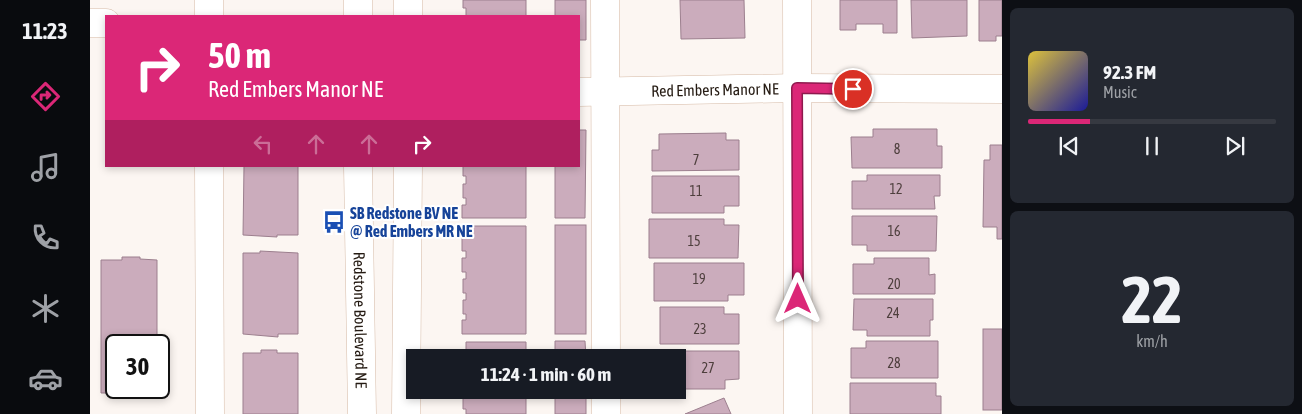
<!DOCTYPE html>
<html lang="en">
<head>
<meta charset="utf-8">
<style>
  body { margin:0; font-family:"Asap Condensed",sans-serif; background:#242831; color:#f1f3f6; height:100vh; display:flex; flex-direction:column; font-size:19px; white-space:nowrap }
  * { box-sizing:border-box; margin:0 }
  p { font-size:16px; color:#9ea1a6 }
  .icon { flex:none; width:28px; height:28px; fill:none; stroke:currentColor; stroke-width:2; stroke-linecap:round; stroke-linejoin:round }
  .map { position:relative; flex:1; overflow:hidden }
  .sheet { display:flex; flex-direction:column; gap:8px; padding:8px; background:#0d0f14; width:300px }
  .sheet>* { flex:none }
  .top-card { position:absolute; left:15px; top:15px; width:475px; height:152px; border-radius:0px; box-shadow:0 2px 8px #0003; background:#db2777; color:#fff; overflow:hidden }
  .speed { position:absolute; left:15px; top:334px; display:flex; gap:10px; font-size:25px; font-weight:700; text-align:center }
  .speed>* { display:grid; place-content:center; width:65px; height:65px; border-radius:50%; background:#171b24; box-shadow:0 2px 8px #0003; line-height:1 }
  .speed .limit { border:2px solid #111; border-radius:8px; background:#fff; color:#111 }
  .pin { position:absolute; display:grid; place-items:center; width:42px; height:42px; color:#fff; margin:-21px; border:2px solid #fff; border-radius:50%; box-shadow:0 1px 5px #0007 }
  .me { position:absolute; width:55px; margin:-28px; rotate:0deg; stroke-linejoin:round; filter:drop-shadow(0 0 4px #0008) }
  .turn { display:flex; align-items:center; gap:18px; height:105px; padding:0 20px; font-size:22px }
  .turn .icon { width:65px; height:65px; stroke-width:2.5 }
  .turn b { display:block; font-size:35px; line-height:42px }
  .lanes { display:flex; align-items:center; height:48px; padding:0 20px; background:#0003; justify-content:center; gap:25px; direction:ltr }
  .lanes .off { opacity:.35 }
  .sheet .card { flex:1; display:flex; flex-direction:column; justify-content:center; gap:8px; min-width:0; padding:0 18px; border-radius:8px; background:#242831 }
  .sheet .dial { align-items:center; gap:0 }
  .dial b { font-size:65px; line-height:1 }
  .song { display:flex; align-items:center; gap:15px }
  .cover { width:60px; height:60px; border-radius:8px; background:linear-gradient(135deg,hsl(50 70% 55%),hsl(240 70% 35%)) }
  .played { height:5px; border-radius:2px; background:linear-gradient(90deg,#db2777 25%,#363941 25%) }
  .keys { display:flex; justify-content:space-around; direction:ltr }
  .trip { position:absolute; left:316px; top:349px; width:280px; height:50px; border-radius:0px; background:#171b24; box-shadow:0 2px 8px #0003; font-weight:700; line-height:50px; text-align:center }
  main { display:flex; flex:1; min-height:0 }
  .tab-bar { display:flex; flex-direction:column; width:90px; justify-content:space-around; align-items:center; background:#090b0e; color:#9ea1a6 }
  .tab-bar .icon { width:35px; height:35px }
  .tab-bar .selected { color:#db2777 }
  .tab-bar b { font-size:22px; color:#f1f3f6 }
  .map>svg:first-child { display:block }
</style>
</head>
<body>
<main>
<nav class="tab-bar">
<b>11:23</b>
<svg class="icon selected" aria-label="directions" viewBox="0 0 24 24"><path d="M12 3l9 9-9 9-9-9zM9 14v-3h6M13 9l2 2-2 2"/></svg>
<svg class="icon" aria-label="music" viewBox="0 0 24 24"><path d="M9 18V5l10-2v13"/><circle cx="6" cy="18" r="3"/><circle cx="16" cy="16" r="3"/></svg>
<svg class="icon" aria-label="phone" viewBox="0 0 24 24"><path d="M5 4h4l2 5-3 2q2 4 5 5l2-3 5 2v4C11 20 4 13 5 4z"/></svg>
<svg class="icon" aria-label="climate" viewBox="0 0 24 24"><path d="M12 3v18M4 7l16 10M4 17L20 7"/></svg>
<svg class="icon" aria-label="car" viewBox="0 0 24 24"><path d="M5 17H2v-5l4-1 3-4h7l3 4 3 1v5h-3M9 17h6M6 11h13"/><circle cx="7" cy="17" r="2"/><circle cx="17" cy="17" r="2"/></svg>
</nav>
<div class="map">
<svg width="912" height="414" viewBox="0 0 912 414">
  <rect width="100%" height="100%" fill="#fcf6f2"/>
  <g fill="#cbacbc" stroke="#9c7f8e">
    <polygon points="373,0 436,0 436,16 372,16 376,16 376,8 373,8"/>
    <polygon points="465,0 496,0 496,40 489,40 489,16 465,16"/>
    <polygon points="590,0 654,0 655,38 591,39"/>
    <polygon points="750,0 807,0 807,33 793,33 793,24 766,24 766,30 750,30"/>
    <polygon points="821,0 877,0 877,36 822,38"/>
    <polygon points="889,0 912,0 912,36 906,36 906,41 889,41"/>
    <polygon points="783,129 847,129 847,146 852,146 852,168 762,168 761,137 783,137"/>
    <polygon points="489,130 496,130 495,218 465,218 465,166 489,166"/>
    <polygon points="636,133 636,140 649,140 649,170 562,171 562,150 569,150 569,134"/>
    <polygon points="900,145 912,145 912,239 907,239 907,227 893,227 894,160 900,160"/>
    <polygon points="154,166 208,166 208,235 187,235 187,237 153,235"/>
    <polygon points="373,166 436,166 436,218 372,218 372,205 376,205 376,198 373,198 373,184 376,184 376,176 373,176"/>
    <polygon points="777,175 850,175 850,196 844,196 845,209 762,209 762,181 777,181"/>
    <polygon points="562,176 649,176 649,206 634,206 634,213 562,213"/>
    <polygon points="762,216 847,216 846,251 777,251 777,245 762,245"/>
    <polygon points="559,219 634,219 634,225 649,225 648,258 559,258"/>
    <rect x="465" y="225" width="31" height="109"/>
    <polygon points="376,226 436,226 436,334 372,334 372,320 376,320 376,314 373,314 373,300 376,300 376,293 373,293 373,279 376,279 376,272 372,272 372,258 376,258 376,251 372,251 372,236 376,236"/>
    <polygon points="170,251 208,253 208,334 188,334 188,337 153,334 153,253 170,253"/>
    <polygon points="32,257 50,257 50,259 67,260 67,345 26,345 26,388 67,388 67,393 50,393 50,396 33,396 33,393 11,393 11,260 32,260"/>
    <polygon points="784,258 839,258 839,275 845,274 845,294 763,294 763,264 784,264"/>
    <polygon points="564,263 654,263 654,295 638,295 638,301 564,301"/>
    <polygon points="764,299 843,299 843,320 840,320 840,336 777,336 777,330 763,330"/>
    <polygon points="570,307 634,307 634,314 649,314 649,344 570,344"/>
    <rect x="893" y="329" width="19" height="81"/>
    <polygon points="465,341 495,341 496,358 465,358"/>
    <polygon points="776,341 848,341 848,378 761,378 761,348 776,348"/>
    <polygon points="376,342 436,342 436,358 373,358 373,353 376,353"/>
    <polygon points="171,350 187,350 187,353 208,353 208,414 153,414 153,353 171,353"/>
    <polygon points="559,351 649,351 649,379 635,380 635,389 588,389 588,358 559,358"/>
    <polygon points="760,383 846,383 846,396 851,396 851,414 760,414"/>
    <polygon points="376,390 436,390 436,414 376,414 376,409 373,409 373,394 376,394"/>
    <rect x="465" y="390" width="31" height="24"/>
    <polygon points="634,398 641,414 595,414"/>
  </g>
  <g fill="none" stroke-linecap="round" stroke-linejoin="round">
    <defs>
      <g id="minor">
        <polyline points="119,0 119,16"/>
        <polyline points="318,0 318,16"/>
        <polyline points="515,0 516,358"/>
        <polyline points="707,0 708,414"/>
        <polyline points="268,16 268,0"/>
        <polyline points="0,23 16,23"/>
        <path id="s1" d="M489,92L707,88L912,89"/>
        <polyline points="119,166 120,414"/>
        <path id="s2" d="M268,166L272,414"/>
        <polyline points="516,390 516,414"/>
        <polyline points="316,414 318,166"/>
      </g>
    </defs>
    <use href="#minor" stroke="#d6baa6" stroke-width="29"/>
    <use href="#minor" stroke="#fff" stroke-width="28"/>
  </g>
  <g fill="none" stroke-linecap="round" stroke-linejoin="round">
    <defs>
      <polyline id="route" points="708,299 707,88 763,89"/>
    </defs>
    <use href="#route" stroke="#8e194d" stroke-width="12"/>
    <use href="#route" stroke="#db2777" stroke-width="9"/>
  </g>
  <defs>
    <symbol id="bus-bare" viewBox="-9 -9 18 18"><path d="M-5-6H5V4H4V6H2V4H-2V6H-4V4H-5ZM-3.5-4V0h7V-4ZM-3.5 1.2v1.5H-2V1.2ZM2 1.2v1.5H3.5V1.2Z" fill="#1a4fb4" stroke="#fff" stroke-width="2.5" paint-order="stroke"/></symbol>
  </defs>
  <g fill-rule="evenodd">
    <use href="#bus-bare" x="228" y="206" width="32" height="32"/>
  </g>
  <g text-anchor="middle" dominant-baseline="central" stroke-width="4" stroke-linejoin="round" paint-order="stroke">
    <g font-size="14" fill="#4e3f3d">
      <text x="807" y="149">8</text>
      <text x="606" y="160">7</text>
      <text x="806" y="189">12</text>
      <text x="606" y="191">11</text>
      <text x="804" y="231">16</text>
      <text x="604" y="241">15</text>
      <text x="609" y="279">19</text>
      <text x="804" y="284">20</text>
      <text x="803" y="313">24</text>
      <text x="610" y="329">23</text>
      <text x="804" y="363">28</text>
      <text x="618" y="368">27</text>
    </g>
    <g font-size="16" fill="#251b13" stroke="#fff">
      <text stroke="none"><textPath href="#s1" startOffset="136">Red Embers Manor NE</textPath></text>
      <text stroke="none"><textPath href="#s2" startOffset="154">Redstone Boulevard NE</textPath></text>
    </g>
    <g font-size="16" font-weight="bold" fill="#164399" stroke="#fff" text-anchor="start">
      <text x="260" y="213">SB Redstone BV NE<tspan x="260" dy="18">@ Red Embers MR NE</tspan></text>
    </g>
  </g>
</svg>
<div class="speed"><div class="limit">30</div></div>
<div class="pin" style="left:763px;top:89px;background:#d93025"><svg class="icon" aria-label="arrive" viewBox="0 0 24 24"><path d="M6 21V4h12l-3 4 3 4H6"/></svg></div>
<svg class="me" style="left:708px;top:299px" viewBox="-20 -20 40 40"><path d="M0-17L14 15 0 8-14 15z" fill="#db2777" stroke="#fff" stroke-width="4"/></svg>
<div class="trip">11:24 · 1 min · 60 m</div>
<div class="top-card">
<div class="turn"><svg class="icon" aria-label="right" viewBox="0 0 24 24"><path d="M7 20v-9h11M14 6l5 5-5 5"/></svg><div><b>50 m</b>Red Embers Manor NE</div></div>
<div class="lanes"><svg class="icon off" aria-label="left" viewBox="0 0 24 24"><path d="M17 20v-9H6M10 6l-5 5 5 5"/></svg><svg class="icon off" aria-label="ahead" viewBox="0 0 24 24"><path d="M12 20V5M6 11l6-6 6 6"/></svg><svg class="icon off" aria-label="ahead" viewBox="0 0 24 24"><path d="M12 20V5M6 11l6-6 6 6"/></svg><svg class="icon" aria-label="right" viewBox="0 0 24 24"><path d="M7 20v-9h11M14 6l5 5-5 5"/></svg></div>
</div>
</div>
<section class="sheet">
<div class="card">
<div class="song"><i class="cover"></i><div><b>92.3 FM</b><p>Music</p></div></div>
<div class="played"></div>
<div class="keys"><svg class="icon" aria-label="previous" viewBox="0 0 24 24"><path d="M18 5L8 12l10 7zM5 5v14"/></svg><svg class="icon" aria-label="pause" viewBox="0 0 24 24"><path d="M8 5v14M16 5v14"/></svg><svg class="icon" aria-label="next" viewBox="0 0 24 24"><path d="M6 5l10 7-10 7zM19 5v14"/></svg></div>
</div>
<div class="card dial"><b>22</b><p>km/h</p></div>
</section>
</main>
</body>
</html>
